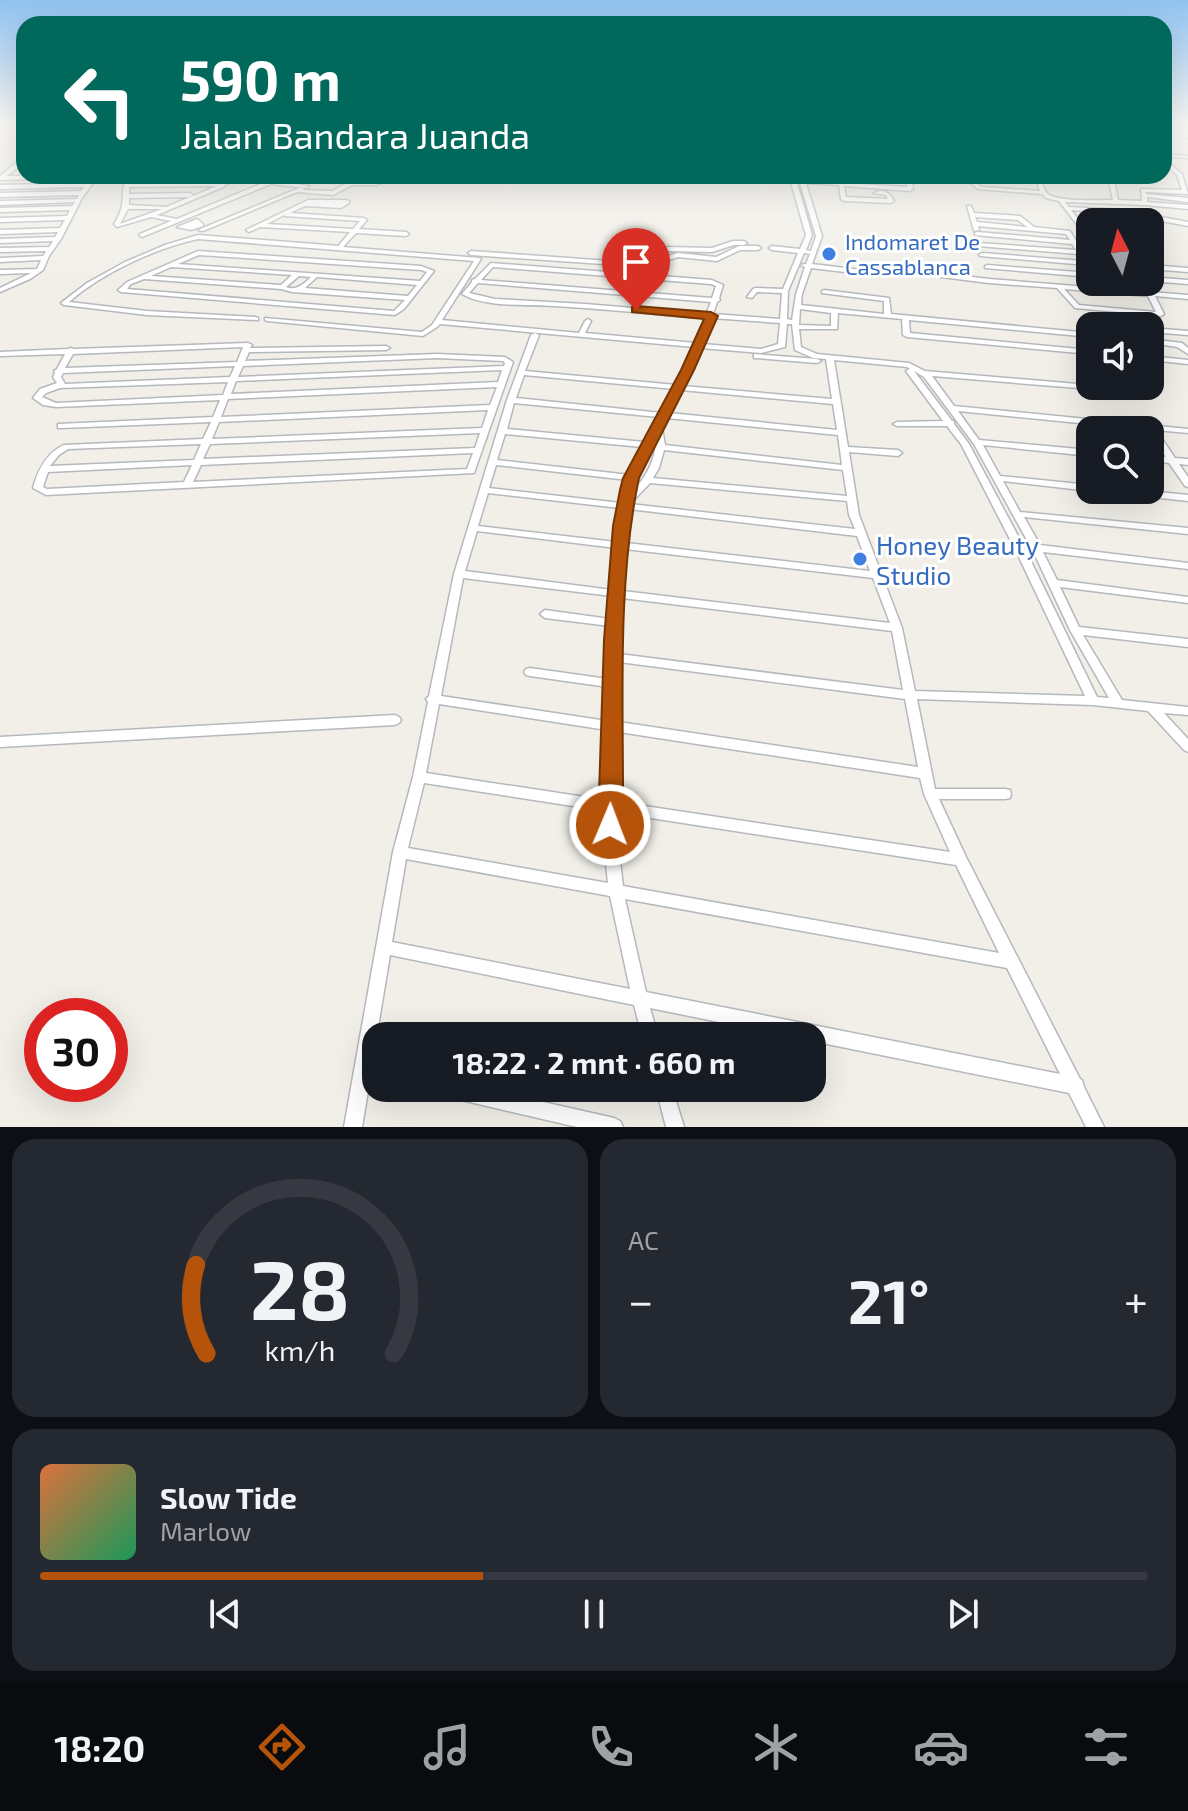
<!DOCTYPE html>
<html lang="id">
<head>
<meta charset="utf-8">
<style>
  body { margin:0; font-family:"Exo 2",sans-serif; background:#242831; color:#f1f3f6; height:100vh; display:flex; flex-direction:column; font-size:30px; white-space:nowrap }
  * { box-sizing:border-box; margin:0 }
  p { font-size:26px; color:#9ea1a6 }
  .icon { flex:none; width:44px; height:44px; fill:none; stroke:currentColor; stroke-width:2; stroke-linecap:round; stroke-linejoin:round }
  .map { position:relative; height:1127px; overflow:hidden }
  .sheet { display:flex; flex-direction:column; gap:12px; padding:12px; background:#0d0f14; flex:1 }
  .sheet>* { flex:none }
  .hud { position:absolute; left:16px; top:16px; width:1156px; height:168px; border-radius:24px; box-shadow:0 8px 32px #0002; background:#00695c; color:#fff; overflow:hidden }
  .needle { width:52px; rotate:354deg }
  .buttons { position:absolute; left:1076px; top:208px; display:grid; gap:16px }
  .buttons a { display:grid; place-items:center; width:88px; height:88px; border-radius:16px; background:#171b24; box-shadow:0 8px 32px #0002; font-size:40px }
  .speed { position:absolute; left:24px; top:998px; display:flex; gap:16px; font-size:40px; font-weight:700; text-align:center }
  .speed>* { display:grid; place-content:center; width:104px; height:104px; border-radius:50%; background:#171b24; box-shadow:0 8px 32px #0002; line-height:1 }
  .speed .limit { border:12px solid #d22; background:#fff; color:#111 }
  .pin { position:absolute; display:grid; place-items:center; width:68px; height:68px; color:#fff; margin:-82px -34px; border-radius:50% 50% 50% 0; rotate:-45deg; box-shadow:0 0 8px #0007 }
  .pin .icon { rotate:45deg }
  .me { position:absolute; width:88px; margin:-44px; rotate:1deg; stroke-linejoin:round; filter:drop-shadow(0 0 6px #0008) }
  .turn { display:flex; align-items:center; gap:28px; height:168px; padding:0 32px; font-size:36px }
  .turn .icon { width:104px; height:104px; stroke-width:2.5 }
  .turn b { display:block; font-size:56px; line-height:68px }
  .big { font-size:60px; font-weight:700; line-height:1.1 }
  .sheet .card { flex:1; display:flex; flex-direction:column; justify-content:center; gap:12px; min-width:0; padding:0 28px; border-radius:24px; background:#242831 }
  .sheet .dial { align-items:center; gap:0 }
  .dial svg { height:208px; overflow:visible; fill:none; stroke:#363941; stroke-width:7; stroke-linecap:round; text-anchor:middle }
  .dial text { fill:#f1f3f6; stroke:none }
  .song { display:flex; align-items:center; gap:24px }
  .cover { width:96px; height:96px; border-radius:12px; background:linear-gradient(135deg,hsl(20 70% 55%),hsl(150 70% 35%)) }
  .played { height:8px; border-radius:4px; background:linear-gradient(90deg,#b45309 40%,#363941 40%) }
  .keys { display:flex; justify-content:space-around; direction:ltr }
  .heat { display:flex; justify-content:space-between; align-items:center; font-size:44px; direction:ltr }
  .sheet .tiles { flex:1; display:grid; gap:12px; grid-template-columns:1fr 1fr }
  .card:last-child { grid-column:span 2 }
  .trip { position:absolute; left:362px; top:1022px; width:464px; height:80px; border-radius:24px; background:#171b24; box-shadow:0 8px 32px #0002; font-weight:700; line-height:80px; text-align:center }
  .dock { display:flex; height:128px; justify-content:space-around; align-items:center; background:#090b0e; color:#9ea1a6 }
  .dock .icon { width:56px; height:56px }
  .dock .selected { color:#b45309 }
  .dock b { font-size:36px; color:#f1f3f6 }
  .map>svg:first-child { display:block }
</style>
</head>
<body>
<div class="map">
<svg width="1188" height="1127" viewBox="0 0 1188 1127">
  <rect width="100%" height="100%" fill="#f1efe8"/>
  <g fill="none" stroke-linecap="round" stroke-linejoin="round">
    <defs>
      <g id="minor">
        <polygon points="1170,123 1174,123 1188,135 1188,138"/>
        <polygon points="1164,154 1188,156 1188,158 1164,156"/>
        <polygon points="22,158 24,158 24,162 7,176 73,176 70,178 0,180 0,176"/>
        <path d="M1164,159L1182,174L1188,194L1146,192V194L1188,198V202L1147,197V202L1188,205V209L1145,205L1065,202L1069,207L1124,210L1188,222V226L1124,214L1071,210L1090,234V240L1088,239L1059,201L1046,198L1042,194L978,189L971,183L970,176H976V182L981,187L1040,191L1035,176H1041C1042,181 1043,190 1048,194C1057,202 1099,200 1113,200L1109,181L1093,176H1102L1114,180L1118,200L1142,201L1141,189L1182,190L1177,175L1164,163Z"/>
        <polygon points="92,176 98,176 82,198 61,239 49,256 43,270 30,279 0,292 0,288 31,273 0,274 0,270 37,269 41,260 0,262 0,258 43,256 46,251 0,252 0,248 49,247 53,241 0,243 0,239 55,237 58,232 0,234 0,230 60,228 65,220 0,222 0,218 67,216 70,210 0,212 0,208 72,206 75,202 0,205 0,201 77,199 79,195 0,197 0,193 81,191 84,187 0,189 0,185 87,183"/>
        <path d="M126,176H132L129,183L222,182L231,176H237L223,187L157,215L177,219L270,180L309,186L306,188L271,184L142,237L139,235L140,234L171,221L151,217L117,227L114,224C127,205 120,194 126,176ZM217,186L166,207L129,205V198L190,197L193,195L190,193L129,194V187ZM128,209H162L120,224Z"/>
        <polygon points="480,176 486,176 480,181 477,179"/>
        <path d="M789,176H795L812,235L806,250L811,251L816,236L800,183L797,181L800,180L798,176H804L805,180L838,182L837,179L840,177L843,179V183L907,187V179L927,176L926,180L912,181L913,189L910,191L844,186L846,197L888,199L886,195L874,193C883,188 890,193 894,201L891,203L844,201L841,199L839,185L806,183L822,236L812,264L879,272L888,271L892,267L989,279L1188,295V299L1155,296L1164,314L1161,316L1075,308L1057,288L989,283L894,271L893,273L879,276L811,268L802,294L801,305L884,314V301L822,293V291L824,290L889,298L891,314L1090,333V337L909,320L910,333L1090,350V354L907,337L903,335L902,319L838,313L837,329H799L801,347L817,354L909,363L925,371L1078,384L1082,386L1078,388L932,376L954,406L1188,429V433L1156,430L1175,458L1188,459V465L1179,464L1188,477V487L1185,486L1169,463L1150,461V455L1166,457L1150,433V430L958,411L979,440L1090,450V456L983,445L1000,476L1090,485V490H1093L1090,491L1003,481L1020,512L1188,528V534L1024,517L1040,545L1188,563V569L1043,552L1057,580L1188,597V603L1060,587L1079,627L1188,639V647L1083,635L1122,700L1188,707V715L1164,713L1188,739V752L1184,750L1148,711L1093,705L917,699L935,789H1005L1010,790L1011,794L1010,798L1005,799H939L966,857L1080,1079L1082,1080L1084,1087L1104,1127H1086L1069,1093L812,1041V1036H788L650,1008L658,1036H642L634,1005L390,955L372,1063L376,1064V1080L370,1079L362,1127H344L393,852L413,777L428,702L426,699L429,696L454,574L507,400L531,335L535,333L539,335L525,371L676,385L694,347L440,324L437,327L423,336L267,321L265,320V318L422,332L432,325L474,261L198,239C156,248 102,273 69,302L147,311L256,317L258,318V320L147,315L64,305L61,303L87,283L125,262L165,245L198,235L340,246L339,245L350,232L260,227L249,232L246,230L308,200H347L349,201V203L341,208L305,206L290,213L364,218L367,220L359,229L406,232L409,234L406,236L356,233L343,247L480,258L481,259L442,320L579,333L585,321L588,319L591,321L585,333L696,343L705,318C655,314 604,309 554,306C527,304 486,308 462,294L472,282V280L475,279L491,263L712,280L723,285L719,298L720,300L717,302L713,314L780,319L782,293L757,292L752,298L747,297L753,289L755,288L783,289L798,253L772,250L769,248L772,246L800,249L806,235ZM284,215L285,216L360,221L353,229L267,224ZM804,253L810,254L806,264L800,265L805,267L796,294L792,320L787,319L788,291ZM493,267L711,284L716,286L712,298L481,280ZM478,283L711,302L706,314L585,304L495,299L469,293ZM1064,289L1148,296L1156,312L1079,305ZM800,309L831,313V326L799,325ZM711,318L780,323L778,344L761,349L703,344ZM787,324H792L795,350L813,358L826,359L832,399L683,386L701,348L761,353L785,347ZM834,360L907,367L910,369L906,371L943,421L897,422L893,424L897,426H947L961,444L1016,551L1085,696L915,691L902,628L859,515L849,452L898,456L902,453L898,450L848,447ZM914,371L924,377L974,444L1034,553L1070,630L1109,698L1097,697L1026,551L969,444L954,424V421H952ZM524,375L674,389L662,413L516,398ZM681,390L833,404L837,430L669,413ZM514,403L659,417L644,442L507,429ZM667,418L838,435L842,465L665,445L662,428ZM505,434L642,447L630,475L497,460ZM656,436C657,458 647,476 632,492ZM664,450L843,470L847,496L653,478L659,468ZM496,465L628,480L623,490L621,503L489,488ZM650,483L847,501L849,515L855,529L630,504ZM488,493L620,508L616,542L478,526ZM629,509L857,536L870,571L626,543ZM477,531L616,548L612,590L465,571ZM625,549L873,578L890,623L623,591ZM463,578L612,596L610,619L545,610L540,614L545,618L610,626L608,679L530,668L526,669L524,672L526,675L530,676L608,687L607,721L441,696ZM622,598L892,631L903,690L619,654ZM619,662L905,699L918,767L619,722ZM439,704L607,730L605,800L426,773ZM619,732L920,778L924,794L950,852L618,802ZM424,783L605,811L604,844L608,883L408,848ZM618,813L956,865L999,953L623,886L618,844ZM406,859L610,896L630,989L392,942ZM625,899L1007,968L1060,1074L646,992Z"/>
        <polygon points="351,181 377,181 380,183 377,185 352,185 333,195 297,192 203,231 198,230 299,188 303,188 303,190 332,191"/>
        <path d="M967,206H971L974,213L1020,216L1034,227L1070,231L1090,263L1087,265L980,256L979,255L982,253L1083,261L1078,254L977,246V244L979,243L1076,250L1072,244L975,235V233L977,232L1070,240L1066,234L978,226L979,230L974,231ZM975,217L1018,220L1027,227L977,222Z"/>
        <polygon points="197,219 203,224 203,226 191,230 177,227"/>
        <polygon points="733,241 744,241 747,243 744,245 734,245 712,252 668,251 644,263 678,253 716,257 739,246 758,246 761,248 758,250 740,250 717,261 678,257 647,267 471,255 468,253 471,251 638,263 639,261 667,247 712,248"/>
        <path d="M198,251L421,266L434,271L404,309L395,315L121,292L118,290L127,282ZM199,255L421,270L427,272L420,281L178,264ZM171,267L292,275L281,285L151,276ZM299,276L311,277C304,284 296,291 286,287ZM317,277L417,285L408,296L305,288ZM144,279L281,289L292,292L405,300L394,311L127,289L131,284Z"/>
        <polygon points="987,265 1090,273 1090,277 985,268 985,266"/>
        <polygon points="1150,265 1188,268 1188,272 1150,269"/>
        <polygon points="1150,277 1188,280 1188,284 1150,281"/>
        <polygon points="1150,328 1188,331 1188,335 1150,332"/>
        <polygon points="1150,339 1182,343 1188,348 1188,354 1177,347 1150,343"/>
        <path d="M248,343L252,345L250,348L386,346L390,348L386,350L249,352L245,361L437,354L505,357L513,362L474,473L46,495L33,488C38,470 46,453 64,445L203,439L211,422L61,428H58V424L213,417L220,400L56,407L43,405L33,398L40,389L57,383L53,377L55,373L54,371L57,369L65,354L0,356V352L68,349L71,348L74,349ZM243,347L237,362L65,368L73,354ZM437,358L503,361L505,363L504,366L238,377L243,366ZM235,366L230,377L65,384L61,377L63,373ZM502,370L498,382L231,394L236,381ZM228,382L223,395L56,403L42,397L46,393L60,388ZM497,387L490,405L221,417L228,399ZM488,410L482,428L212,439L219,422ZM480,433L475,448L203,459L210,444ZM201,444L194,460L50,466L59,455L68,449ZM473,453L467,469L193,482L201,465ZM192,465L184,482L47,489L43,487L48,472Z"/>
        <polygon points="754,354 817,359 821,361 817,363 757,358 754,358"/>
        <polygon points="1150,356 1188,360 1188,364 1150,360"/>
        <polygon points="1109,490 1139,490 1188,495 1188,501 1114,493"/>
        <polygon points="395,715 399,717 401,720 399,723 395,725 0,747 0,737"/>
        <polygon points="436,1088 481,1088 614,1118 620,1121 623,1127 577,1127 444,1096 438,1094"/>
        <polygon points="656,1088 672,1088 684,1127 666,1127"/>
      </g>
    </defs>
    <use href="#minor" stroke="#b5b8bc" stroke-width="3"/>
    <use href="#minor" fill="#fff" fill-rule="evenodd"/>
  </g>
  <linearGradient id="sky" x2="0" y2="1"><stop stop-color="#8fc3f1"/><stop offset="0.44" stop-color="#f9f8f5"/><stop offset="1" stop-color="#f9f8f5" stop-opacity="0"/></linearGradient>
  <rect width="1188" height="281" fill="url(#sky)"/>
  <path fill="#b45309" stroke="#753606" stroke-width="2" d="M636,306L711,312L718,316L694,370L639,478C616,587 624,714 623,825L619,832L610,835L602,832L598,825L604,640L613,526L620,490L623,478L681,370L704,319L632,312V307Z"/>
  <g fill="#3f7fe0" stroke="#fff" stroke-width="3">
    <circle cx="829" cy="254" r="8"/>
    <circle cx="860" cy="559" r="8"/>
  </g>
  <g text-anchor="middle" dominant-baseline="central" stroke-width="6" stroke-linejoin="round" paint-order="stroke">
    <g font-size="22" fill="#366cbe" stroke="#fff" text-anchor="start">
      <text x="845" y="241">Indomaret De<tspan x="845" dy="25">Cassablanca</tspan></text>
    </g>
    <g font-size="26" fill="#366cbe" stroke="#fff" text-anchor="start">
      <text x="876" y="544">Honey Beauty<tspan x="876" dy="30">Studio</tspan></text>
    </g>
  </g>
</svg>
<div class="buttons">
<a><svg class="needle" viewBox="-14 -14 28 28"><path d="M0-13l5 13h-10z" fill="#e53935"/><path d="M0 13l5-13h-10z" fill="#9ea1a6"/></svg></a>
<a><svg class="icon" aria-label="sound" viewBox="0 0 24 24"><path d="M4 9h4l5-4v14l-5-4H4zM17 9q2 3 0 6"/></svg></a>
<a><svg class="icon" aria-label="search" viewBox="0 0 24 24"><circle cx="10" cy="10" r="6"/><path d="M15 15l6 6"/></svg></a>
</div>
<div class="speed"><div class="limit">30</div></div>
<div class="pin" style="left:636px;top:310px;background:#d93025"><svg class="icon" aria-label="arrive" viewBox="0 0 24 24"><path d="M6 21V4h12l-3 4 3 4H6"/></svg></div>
<svg class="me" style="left:610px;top:825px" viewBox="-20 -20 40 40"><circle r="17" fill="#b45309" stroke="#fff" stroke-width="3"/><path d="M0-11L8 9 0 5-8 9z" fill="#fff"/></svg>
<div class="trip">18:22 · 2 mnt · 660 m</div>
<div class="hud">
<div class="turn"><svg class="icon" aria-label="left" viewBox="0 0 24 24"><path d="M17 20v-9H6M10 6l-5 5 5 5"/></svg><div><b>590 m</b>Jalan Bandara Juanda</div></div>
</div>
</div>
<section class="sheet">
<div class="tiles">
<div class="card dial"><svg viewBox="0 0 100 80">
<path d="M14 69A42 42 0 1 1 86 69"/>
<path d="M14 69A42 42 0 0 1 10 35" stroke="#b45309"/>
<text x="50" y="56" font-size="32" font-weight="700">28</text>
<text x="50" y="72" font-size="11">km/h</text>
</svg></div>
<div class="card"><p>AC</p>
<div class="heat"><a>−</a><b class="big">21°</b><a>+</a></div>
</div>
<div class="card">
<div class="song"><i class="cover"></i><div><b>Slow Tide</b><p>Marlow</p></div></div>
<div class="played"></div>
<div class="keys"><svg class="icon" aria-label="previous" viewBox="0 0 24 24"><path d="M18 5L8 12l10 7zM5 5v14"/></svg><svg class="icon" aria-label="pause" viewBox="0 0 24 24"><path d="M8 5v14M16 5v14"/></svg><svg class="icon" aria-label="next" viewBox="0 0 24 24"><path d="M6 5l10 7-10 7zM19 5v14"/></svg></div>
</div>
</div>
</section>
<nav class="dock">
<b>18:20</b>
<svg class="icon selected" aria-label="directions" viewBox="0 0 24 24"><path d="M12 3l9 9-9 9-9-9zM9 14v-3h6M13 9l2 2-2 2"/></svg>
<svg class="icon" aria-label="music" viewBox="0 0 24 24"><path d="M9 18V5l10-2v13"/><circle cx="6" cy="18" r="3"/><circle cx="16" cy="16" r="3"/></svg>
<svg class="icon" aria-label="phone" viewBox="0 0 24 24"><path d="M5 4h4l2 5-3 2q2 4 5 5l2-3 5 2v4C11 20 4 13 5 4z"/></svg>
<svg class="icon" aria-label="climate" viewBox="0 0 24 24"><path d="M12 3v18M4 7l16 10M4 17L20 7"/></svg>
<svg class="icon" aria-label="car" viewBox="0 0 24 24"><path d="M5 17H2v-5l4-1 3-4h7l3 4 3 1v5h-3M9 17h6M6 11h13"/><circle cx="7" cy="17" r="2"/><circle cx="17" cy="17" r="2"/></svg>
<svg class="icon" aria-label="filters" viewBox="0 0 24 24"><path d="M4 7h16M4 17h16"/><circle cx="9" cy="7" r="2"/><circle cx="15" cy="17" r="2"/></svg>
</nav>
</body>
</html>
